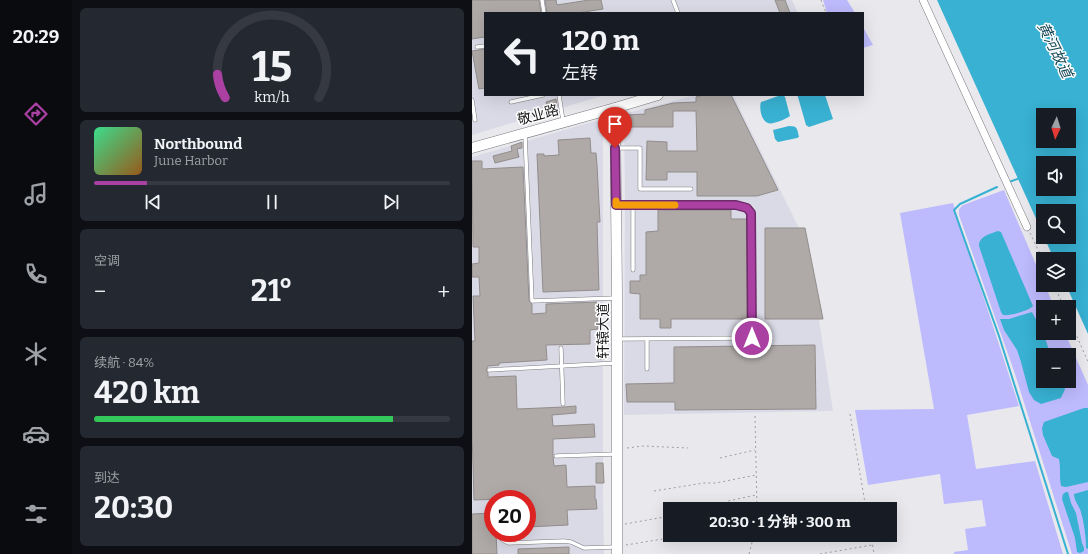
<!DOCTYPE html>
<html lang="zh">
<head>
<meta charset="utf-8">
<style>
  body { margin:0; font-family:Bitter,"Noto Sans SC",serif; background:#242831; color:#f1f3f6; height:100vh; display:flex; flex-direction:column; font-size:15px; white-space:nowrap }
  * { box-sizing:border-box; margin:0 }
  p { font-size:13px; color:#9ea1a6 }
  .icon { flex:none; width:22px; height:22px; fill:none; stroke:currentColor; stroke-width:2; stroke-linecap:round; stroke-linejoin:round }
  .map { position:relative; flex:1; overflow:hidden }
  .panel { display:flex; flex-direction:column; gap:8px; padding:8px; background:#0d0f14; width:400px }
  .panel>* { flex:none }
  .hud { position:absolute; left:12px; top:12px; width:380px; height:84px; border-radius:0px; box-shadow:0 4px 16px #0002; background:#171b24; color:#f1f3f6; overflow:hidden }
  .needle { width:26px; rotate:184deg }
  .controls { position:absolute; left:564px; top:108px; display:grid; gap:8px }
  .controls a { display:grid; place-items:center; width:40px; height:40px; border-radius:0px; background:#171b24; box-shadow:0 4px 16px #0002; font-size:20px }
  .speed { position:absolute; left:12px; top:490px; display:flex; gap:8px; font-size:20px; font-weight:700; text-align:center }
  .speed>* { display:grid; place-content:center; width:52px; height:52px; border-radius:50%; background:#171b24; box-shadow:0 4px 16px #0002; line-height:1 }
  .speed .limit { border:6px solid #d22; background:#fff; color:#111 }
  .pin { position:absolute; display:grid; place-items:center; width:34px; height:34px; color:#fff; margin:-41px -17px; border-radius:50% 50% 50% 0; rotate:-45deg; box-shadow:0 0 4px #0007 }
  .pin .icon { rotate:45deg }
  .me { position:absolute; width:44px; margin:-22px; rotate:0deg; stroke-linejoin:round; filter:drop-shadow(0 0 3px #0008) }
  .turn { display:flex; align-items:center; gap:14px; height:84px; padding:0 12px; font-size:18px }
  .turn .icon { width:52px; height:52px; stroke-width:2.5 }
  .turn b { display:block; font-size:28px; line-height:34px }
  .big { font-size:30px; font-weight:700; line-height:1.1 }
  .panel .tile { flex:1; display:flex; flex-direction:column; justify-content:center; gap:6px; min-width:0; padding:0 14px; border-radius:6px; background:#242831 }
  .panel .dial { align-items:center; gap:0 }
  .dial svg { height:104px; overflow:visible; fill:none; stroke:#363941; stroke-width:7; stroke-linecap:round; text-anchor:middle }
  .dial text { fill:#f1f3f6; stroke:none }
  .song { display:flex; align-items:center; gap:12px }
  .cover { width:48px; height:48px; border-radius:6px; background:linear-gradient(135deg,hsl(150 70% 55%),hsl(30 70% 35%)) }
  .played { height:4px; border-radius:2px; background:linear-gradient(90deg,#a940a2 15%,#363941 15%) }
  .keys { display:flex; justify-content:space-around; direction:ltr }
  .heat { display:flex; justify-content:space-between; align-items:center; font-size:22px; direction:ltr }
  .charge { height:6px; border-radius:3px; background:linear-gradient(90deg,#34c759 84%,#363941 0) }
  .trip { position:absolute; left:191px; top:502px; width:234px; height:40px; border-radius:0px; background:#171b24; box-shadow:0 4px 16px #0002; font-weight:700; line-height:40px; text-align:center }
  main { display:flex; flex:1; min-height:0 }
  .menu { display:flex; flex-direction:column; width:72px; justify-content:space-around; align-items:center; background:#090b0e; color:#9ea1a6 }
  .menu .icon { width:28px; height:28px }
  .menu .current { color:#a940a2 }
  .menu b { font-size:18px; color:#f1f3f6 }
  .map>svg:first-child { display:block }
</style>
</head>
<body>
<main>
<nav class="menu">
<b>20:29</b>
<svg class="icon current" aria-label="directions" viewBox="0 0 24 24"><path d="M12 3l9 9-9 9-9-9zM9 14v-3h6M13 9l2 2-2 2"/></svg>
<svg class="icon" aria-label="music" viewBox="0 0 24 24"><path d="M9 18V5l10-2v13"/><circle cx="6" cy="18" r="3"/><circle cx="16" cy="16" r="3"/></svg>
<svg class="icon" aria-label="phone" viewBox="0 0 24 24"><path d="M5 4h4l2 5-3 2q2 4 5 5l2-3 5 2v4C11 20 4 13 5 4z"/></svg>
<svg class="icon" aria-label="climate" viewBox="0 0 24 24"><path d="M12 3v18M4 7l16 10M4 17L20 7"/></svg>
<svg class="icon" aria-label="car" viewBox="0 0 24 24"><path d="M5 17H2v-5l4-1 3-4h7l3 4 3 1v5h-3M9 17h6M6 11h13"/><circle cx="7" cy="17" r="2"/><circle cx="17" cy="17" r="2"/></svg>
<svg class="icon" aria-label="filters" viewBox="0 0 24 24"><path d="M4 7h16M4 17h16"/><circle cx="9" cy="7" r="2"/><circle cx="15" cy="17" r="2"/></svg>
</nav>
<section class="panel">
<div class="tile dial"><svg viewBox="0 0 100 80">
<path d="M14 69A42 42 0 1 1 86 69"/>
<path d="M14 69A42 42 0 0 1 8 51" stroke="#a940a2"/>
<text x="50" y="56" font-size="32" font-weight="700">15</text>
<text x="50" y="72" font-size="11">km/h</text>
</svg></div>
<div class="tile">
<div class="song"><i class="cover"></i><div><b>Northbound</b><p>June Harbor</p></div></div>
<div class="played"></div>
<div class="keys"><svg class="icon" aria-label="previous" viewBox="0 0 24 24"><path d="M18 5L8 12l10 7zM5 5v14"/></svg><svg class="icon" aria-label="pause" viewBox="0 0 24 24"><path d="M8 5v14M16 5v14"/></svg><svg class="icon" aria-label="next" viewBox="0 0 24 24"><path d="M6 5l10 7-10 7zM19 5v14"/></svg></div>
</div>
<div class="tile"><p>空调</p>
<div class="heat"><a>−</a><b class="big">21°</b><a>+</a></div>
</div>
<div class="tile"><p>续航 · 84%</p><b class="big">420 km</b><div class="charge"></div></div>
<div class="tile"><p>到达</p><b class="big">20:30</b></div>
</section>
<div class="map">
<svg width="616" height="554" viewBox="0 0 616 554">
  <rect width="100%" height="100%" fill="#e8e8ed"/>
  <g fill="#dadae7" fill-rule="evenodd">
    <polygon points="0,0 320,0 326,13 13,13 13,95 133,95 0,135"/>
    <polygon points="224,95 261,95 330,234 347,320 361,411 152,415 153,198 152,114"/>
    <path d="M123,121H127L130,123L131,128V496L132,554H0V157ZM21,499H55V533H21Z"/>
  </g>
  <g fill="#bdbafd" fill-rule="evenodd">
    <polygon points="351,0 375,0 383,13 355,13"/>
    <polygon points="391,27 401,45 391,48"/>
    <path d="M532,190L571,281V285H573L582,307H571V333H593L616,385V554H600L543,374L487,215V209L491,205ZM571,355H597V381H571Z"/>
    <polygon points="481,203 547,406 495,415 504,469 563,461 591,554 482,554 482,552 496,550 493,529 514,526 510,500 472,504 468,474 396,485 383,410 462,409 428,213"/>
  </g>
  <g fill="#38b1d2" fill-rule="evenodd">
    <path d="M465,0H616V334L594,285H597V259H582L572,237H597V211H571V234ZM571,115H597V141H571ZM571,163H597V189H571Z"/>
    <path d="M309,95H311L313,97L318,116C314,119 300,125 296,123C289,121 287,107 289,102Z"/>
    <polygon points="325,95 353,95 361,119 337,127 334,125 326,97"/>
    <path d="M317,126C326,126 325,129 327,137L325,138L306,142L303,139L301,130Z"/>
    <path d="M526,231L529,232L561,306C556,311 538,316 531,315L529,312L507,246C507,236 518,234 526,231Z"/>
    <polygon points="560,312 572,335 576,347 580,355 571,355 571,381 591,381 593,389 589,398 569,404 562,400 557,392 549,362 545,350 532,330 528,319 537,319"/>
    <path d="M612,408H616V482L594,487L589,486C587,476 589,469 587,459L580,456L571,435L570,428L572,422Z"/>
    <path d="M616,490V549L614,548C614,536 612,523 609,512C607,505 602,501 602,494Z"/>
    <polygon points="594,492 596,492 599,503 604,513 610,543 612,548 612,551 608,553 605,552 603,538 590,499 591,494"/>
  </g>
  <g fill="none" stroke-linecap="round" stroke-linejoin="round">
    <g stroke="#38b1d2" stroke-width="2">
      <polyline points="537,182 548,178"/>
      <polyline points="525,187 488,204 482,210 527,336 596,554"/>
    </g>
  </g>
  <g fill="#afaaa8" stroke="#928d8b">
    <polygon points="0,0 67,0 69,13 13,13 13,37 0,39"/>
    <polygon points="73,0 84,0 85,5 117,0 129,0 131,9 106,13 75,13"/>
    <polygon points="303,0 313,0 318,13 308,13"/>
    <polygon points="13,49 13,88 7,89 0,51"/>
    <polygon points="231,95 259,95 306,190 285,196 225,196 225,172 195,172 195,180 174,180 175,141 195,142 195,151 225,151 224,111 201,111 201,127 155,127 155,115 173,114 173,110 201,103 224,102 224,97"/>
    <polygon points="84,99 85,106 76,109 74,102"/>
    <polygon points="118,138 119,153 124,153 125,165 128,222 125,222 127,290 71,292 65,154 72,154 72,156 87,155 86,140"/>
    <polygon points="50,142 50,148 45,149 47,157 23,163 21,156 40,151 39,146"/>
    <polygon points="0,161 10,161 10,169 51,167 57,301 60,304 60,314 74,313 74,304 125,302 126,329 118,330 118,344 74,345 75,360 27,363 27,365 16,366 14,370 16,373 16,377 44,376 45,409 92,407 104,406 104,413 80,415 81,426 122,424 123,437 81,439 81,456 82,466 94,465 95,487 123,486 123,499 124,499 125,509 95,510 96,525 55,527 55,498 2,500 0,432 0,341 3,341 1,296 8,296 7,277 0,277 0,264 7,263 7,247 1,247"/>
    <polygon points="186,210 259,210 259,219 275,219 275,319 199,319 199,328 188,328 188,319 168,319 168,294 158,293 158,281 168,281 168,275 174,275 174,232 186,231"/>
    <polygon points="293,228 333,228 351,319 293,319"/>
    <polygon points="343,345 344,409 203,410 203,402 155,402 154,384 202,383 202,347"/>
    <rect x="126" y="349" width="6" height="10"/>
    <polygon points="124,463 131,463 132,483 124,483"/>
    <polygon points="21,513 21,533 24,533 25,554 0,554 0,514"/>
    <polygon points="97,547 97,554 46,554 46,549"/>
  </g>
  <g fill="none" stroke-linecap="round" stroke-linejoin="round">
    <defs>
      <g id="lane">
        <polyline points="70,0 72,13"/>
        <polyline points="201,0 206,13"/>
        <polyline points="5,47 13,46"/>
        <polyline points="87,95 91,121"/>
        <polyline points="0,100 3,120"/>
        <polyline points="39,102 71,95"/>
        <polyline points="53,135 60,301 144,298"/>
        <polyline points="144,148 168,148 168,189 219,189"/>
        <polyline points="144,205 264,205 275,208 279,213 279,338 146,339"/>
        <polyline points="161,205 161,270"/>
        <polyline points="89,348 91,404"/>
        <polyline points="175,369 175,339"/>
        <polyline points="17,370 144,363"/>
        <polyline points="84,456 144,454"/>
        <path d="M28,533C28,539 31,541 37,543L92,541L99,542L112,548L144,547"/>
      </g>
      <polyline id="street" points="451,0 555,227"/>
      <g id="secondary">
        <polyline points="143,108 145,291 145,554"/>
        <polyline points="0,148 143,108 186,95"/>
      </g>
    </defs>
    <use href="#lane" stroke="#7b7b80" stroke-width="4.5"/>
    <use href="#street" stroke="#7b7b80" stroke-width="8"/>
    <use href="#secondary" stroke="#7b7b80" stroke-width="11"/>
    <g stroke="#9e9ea2" stroke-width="1" stroke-dasharray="2 3" stroke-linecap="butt">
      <polyline points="349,0 354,13"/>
      <polyline points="558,233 571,260"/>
      <polyline points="582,285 592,307"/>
      <polyline points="597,318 616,362"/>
      <polyline points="378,414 394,509"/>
      <polyline points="283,416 285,509"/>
      <polyline points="155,448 171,446 216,448"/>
      <polyline points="248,458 283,450"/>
      <polyline points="182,491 232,483 244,483 284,475"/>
      <polyline points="238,509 256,501 284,495"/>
      <polyline points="153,524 198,516"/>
      <polyline points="399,535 402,554"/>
      <polyline points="154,545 215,535"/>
      <polyline points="277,554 282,535"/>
      <polyline points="348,554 400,545"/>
    </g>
    <use href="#lane" stroke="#fff" stroke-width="3.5"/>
    <use href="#street" stroke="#fff" stroke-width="7"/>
    <use href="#secondary" stroke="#fff" stroke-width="10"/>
  </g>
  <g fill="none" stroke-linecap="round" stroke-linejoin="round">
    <defs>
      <polyline id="route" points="143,148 144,205 264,205 275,208 279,213 280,338"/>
    </defs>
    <use href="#route" stroke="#6e2a69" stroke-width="10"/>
    <use href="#route" stroke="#a940a2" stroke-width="7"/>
    <polyline stroke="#f59e0b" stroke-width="7" points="144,201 144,205 203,205"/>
  </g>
  <g text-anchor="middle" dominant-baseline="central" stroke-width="3" stroke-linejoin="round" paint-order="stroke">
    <g font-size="14" fill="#1b1b1d" stroke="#fff">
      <text transform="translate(66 115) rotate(-15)">敬业路</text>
      <text transform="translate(131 331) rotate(-90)">轩辕大道</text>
    </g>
    <g font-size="15" font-style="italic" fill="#164857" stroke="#fff">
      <text transform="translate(583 50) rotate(64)">黄河故道</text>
    </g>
  </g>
</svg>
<div class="controls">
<a><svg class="needle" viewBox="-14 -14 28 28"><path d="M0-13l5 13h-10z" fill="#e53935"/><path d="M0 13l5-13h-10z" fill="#9ea1a6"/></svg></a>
<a><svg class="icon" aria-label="sound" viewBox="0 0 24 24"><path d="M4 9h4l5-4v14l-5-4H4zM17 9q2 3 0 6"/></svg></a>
<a><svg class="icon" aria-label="search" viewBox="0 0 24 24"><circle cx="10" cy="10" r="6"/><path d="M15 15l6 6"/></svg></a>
<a><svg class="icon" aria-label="layers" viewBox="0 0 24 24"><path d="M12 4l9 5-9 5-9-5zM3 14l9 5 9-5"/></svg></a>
<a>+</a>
<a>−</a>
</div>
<div class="speed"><div class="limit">20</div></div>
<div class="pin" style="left:143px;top:148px;background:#d93025"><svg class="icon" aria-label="arrive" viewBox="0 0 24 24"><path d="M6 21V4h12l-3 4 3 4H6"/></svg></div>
<svg class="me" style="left:280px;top:338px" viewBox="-20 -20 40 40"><circle r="17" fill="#a940a2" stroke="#fff" stroke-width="3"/><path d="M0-11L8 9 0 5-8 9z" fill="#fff"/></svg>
<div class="trip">20:30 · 1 分钟 · 300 m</div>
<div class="hud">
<div class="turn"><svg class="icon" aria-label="left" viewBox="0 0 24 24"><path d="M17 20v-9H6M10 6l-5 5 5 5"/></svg><div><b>120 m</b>左转</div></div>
</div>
</div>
</main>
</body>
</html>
